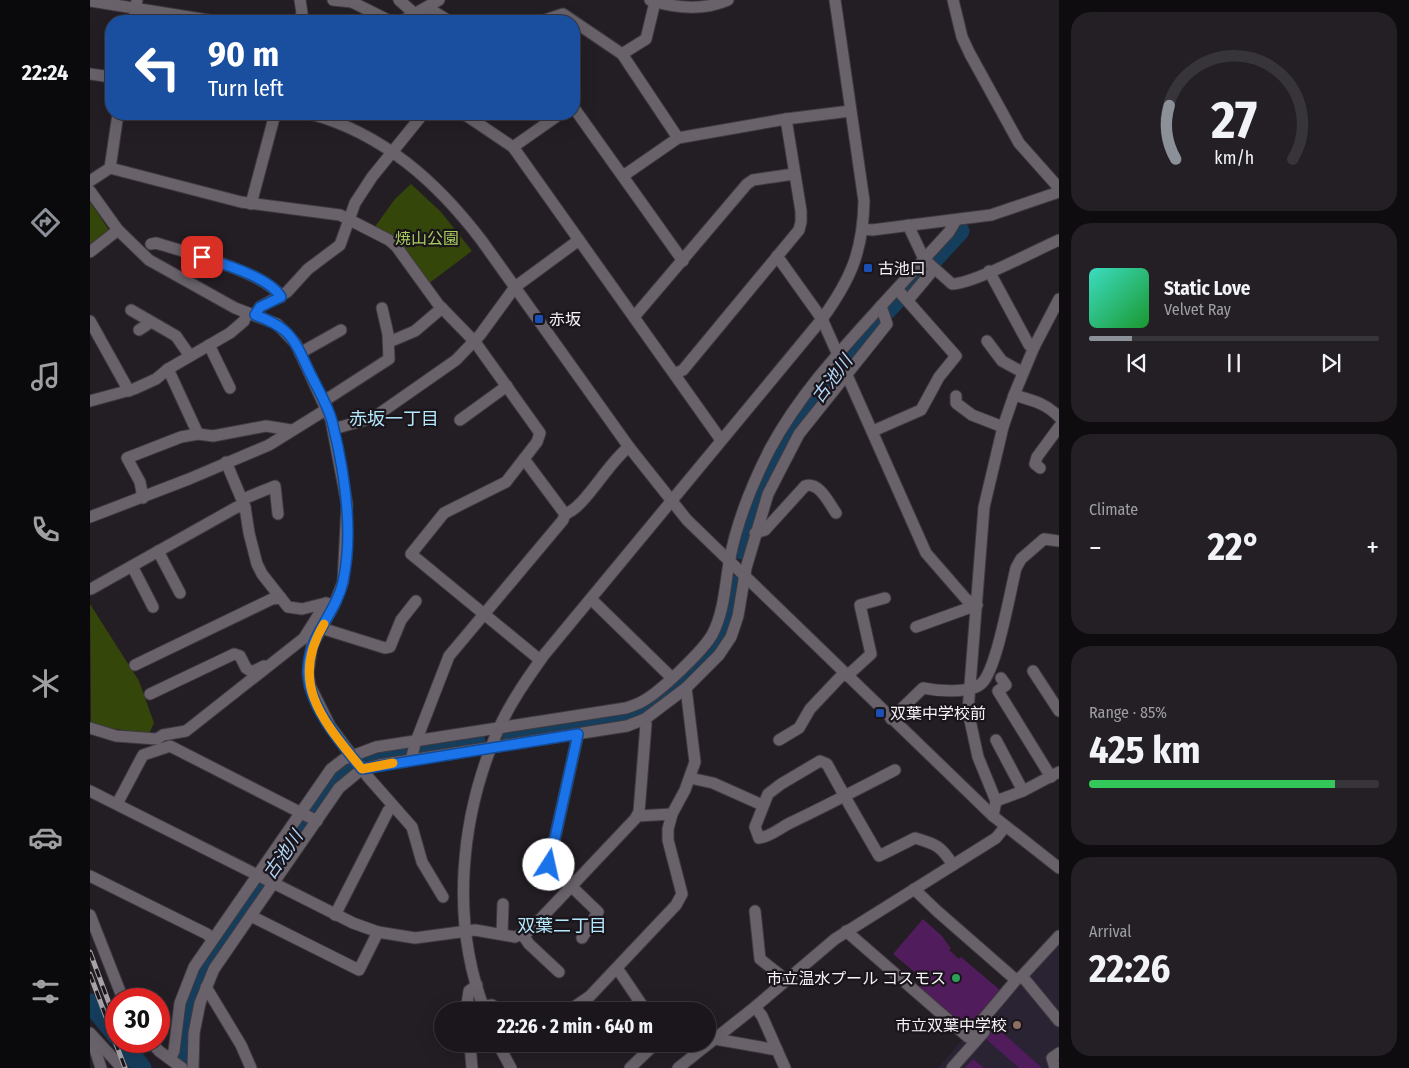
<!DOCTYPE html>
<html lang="en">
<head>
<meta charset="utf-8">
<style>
  body { margin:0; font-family:"Fira Sans Condensed","Noto Sans JP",sans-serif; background:#231f24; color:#f1f3f6; height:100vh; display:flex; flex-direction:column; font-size:19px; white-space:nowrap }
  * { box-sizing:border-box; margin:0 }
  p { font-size:16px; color:#9f9fa3 }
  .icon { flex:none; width:28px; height:28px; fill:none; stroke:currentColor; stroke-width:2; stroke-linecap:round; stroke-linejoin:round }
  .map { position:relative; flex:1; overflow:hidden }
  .drawer { display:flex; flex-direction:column; gap:12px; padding:12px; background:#0e0c0f; width:350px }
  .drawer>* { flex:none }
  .hud { position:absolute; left:15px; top:15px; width:475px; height:105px; border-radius:20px; box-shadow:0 5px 20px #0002,0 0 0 1px #38353a; background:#1a4fa0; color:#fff; overflow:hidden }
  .speed { position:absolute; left:15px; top:988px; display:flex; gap:10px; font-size:25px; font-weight:700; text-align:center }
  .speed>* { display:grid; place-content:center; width:65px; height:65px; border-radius:50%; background:#1a161b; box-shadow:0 5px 20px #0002,0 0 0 1px #38353a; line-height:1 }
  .speed .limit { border:8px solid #d22; background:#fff; color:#111 }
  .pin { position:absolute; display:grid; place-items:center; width:42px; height:42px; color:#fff; margin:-21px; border-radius:10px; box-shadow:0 2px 8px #0006 }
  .me { position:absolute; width:55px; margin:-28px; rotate:10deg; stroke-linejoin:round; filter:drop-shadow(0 0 4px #0008) }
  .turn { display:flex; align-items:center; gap:18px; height:105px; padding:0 20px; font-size:22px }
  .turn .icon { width:65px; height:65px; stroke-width:2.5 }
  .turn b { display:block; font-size:35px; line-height:42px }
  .big { font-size:38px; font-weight:700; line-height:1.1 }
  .drawer .tile { flex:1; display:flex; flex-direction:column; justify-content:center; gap:8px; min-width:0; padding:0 18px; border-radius:20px; background:#231f24 }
  .drawer .dial { align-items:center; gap:0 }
  .dial svg { height:130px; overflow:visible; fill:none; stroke:#38353a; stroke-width:7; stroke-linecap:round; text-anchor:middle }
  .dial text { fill:#f1f3f6; stroke:none }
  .song { display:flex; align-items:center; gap:15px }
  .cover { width:60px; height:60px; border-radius:8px; background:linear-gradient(135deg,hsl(170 70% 55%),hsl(130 70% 35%)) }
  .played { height:5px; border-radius:2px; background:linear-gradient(90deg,#8c9099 15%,#38353a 15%) }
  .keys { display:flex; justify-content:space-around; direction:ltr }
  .heat { display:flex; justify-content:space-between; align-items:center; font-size:28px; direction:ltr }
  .charge { height:8px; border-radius:4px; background:linear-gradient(90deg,#34c759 85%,#38353a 0) }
  .trip { position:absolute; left:344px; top:1002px; width:282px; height:50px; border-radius:25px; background:#1a161b; box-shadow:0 5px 20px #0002,0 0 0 1px #38353a; font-weight:700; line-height:50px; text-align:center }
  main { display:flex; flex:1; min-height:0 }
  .dock { display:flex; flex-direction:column; width:90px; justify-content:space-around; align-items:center; background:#0a090b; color:#9f9fa3 }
  .dock .icon { width:35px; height:35px }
  .dock .selected { color:#8c9099 }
  .dock b { font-size:22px; color:#f1f3f6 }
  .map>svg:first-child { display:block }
</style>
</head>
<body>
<main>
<nav class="dock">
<b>22:24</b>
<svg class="icon selected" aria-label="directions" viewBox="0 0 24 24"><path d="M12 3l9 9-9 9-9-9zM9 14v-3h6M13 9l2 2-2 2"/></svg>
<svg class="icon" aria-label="music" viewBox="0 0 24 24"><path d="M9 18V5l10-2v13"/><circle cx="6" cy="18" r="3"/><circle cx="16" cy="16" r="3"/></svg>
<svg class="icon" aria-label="phone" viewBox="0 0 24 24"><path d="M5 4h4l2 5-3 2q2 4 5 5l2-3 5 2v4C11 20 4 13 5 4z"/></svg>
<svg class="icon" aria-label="climate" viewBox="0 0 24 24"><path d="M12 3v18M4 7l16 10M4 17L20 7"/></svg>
<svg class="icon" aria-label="car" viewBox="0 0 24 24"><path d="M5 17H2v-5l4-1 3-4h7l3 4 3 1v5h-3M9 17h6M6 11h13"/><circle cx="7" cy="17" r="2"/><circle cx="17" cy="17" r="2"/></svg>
<svg class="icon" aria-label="filters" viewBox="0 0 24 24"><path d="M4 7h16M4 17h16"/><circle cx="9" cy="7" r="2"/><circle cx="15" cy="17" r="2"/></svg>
</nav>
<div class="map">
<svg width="969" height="1068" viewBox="0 0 969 1068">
  <rect width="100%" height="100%" fill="#231d24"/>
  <polygon fill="#292333" points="969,927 969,1068 848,1068 921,982"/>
  <g fill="#35460a">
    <polygon points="321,184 351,212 382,251 338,284 284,228 305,199"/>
    <polygon points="0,202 19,230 0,245"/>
    <polygon points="0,604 49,681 64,723 59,734 20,728 1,723"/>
  </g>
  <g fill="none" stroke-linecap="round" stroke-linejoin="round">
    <g stroke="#153d5c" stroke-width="19">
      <polyline points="651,550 694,450 715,414 776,333 870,231"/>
      <polyline points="421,735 534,718 556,709 586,688 618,656 639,616 644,585"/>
      <polyline points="0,1003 26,1035"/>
      <polyline points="31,1041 52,1068"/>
      <polyline points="92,1068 92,1042 98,1008 114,968 250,773 269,760 281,756 386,741"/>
    </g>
  </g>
  <g fill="#511c5b">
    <polygon points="833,919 852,936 861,949 859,950 869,959 871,957 910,990 876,1030 828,989 835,981 803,954"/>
    <polygon points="906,1027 952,1068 929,1068 896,1039"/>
    <polygon points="883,1059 894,1068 875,1068"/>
  </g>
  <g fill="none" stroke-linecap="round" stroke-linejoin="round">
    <defs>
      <g id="minor">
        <polyline points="243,0 262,2 263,0"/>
        <polyline points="309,0 325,14"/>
        <path d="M560,0C585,8 613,11 638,0"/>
        <polyline points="863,0 872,37 880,54 929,143 969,188"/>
        <polyline points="0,1 124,21"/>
        <polyline points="262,2 300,21"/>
        <polyline points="338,8 359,21"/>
        <polyline points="44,21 47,0"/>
        <polyline points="209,21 212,13 210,0"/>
        <polyline points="312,21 349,0"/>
        <polyline points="452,21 473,14 532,54 588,138"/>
        <polyline points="532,54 556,39 565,2"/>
        <polyline points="0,74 21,77"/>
        <polyline points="484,108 593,261"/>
        <path d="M221,114C294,134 348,183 392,241L539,447L597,520L903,816L969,868"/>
        <polyline points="374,114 423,147 631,440"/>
        <polyline points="423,147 470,114"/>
        <polyline points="20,168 151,202 250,215 299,240 306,246 348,304 385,342 450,433 447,442 416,482 354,513 321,554 450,660"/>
        <polyline points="533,176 588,138 696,119 760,111"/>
        <polyline points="0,181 20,168 28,114"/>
        <polyline points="0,191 28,230 59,260 145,308 187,324 206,344 241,420 257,504 253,582 244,605 222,645 218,673 220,686 240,726 278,777 322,827 332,862 353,897"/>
        <polyline points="161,204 185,114"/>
        <path d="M818,225L834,259L862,284C883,284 946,250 969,240"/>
        <polyline points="773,229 782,230 901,215 969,192"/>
        <path d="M61,244L66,243C94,252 176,272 191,297"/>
        <polyline points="0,252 28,230"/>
        <polyline points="687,256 732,319 836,553 876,599 887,605"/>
        <polyline points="899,271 939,345 944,347"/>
        <polyline points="818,300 844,269"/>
        <polyline points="41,310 86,336 100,356"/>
        <polyline points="165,315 170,307 197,292 218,269 250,245 265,203 282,177 333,114"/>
        <polyline points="544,317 657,184 663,180 704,174"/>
        <polyline points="0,321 39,391"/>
        <polyline points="49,330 61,322"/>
        <polyline points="897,341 912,361 932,372"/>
        <polyline points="299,342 325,331 352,308"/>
        <polyline points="119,345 140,388"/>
        <polyline points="210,353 251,330"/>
        <polyline points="78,369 108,434"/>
        <polyline points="586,373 593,370 709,230 711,222 711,211 696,119"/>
        <path d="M924,395C941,400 956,403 969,417"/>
        <polyline points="866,396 866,403 882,415 913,427"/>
        <polyline points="0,401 44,389 66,379 78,369 140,333 154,321 157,313"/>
        <polyline points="234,401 299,359 298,334 292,308"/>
        <polyline points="370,420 417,386"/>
        <polyline points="243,429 283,418 366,360 390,335 425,287 489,240"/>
        <polyline points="783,431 831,410 849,377 866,356 807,289"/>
        <polyline points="136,462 155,507 159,533 167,564 172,574 198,607 212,609 236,603"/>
        <polyline points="950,468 945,464 947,457 969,427"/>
        <polyline points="53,498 50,482 37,458 91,437 108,434 123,436 176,426 201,430"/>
        <polyline points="153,499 185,486 188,514"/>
        <path d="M475,514C495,508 518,462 539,447"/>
        <polyline points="0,517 99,479 179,445 237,409"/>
        <path d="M665,533L675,530L715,486C729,481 739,503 746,513"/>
        <polyline points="68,551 90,593"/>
        <polyline points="42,566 63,607"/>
        <polyline points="1,589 147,507 155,507"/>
        <polyline points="501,599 582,678"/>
        <polyline points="826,627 887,605"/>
        <polyline points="231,628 295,648 300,647 311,620 326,601"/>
        <polyline points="45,665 182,599 191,598"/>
        <polyline points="943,671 969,711"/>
        <polyline points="757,676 781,654 770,605 795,598"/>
        <polyline points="911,678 916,685 908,691 961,777"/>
        <polyline points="60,694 144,654 150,656 156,668 162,672 174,666"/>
        <path d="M801,719L833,688C847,691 881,694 892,683C907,668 920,592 926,568L931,559L954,539L969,541"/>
        <polyline points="0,728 26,736 67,739 73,735 96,731 214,638 236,603 244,605"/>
        <polyline points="488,734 459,865 508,912 492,938"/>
        <polyline points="689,740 709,728 720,709 754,673"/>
        <polyline points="906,740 933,791"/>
        <polyline points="321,760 325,744 359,656 473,520 475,514 434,459"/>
        <path d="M805,770C770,788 736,806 700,823C690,828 680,837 669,838L665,827L678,794L691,784L730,761L737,764L759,804L789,856L825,838C846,844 851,846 863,865"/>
        <polyline points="600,778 623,783 670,804"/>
        <polyline points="0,791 263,923 288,932 325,938 385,930 425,937 439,931 545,819 549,812 556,724 555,719"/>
        <polyline points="906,801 933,791 969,772"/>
        <polyline points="27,804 53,755 80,746 227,821"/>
        <polyline points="547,816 582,814"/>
        <polyline points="903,816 906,801 888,757 878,711 894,507 913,427 924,395 944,347 969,299"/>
        <polyline points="0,876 117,934 122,939"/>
        <polyline points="824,889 847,911 926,980"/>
        <polyline points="665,911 670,959 689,974 695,981"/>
        <polyline points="0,915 33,999"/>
        <polyline points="245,915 298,811 303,806"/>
        <polyline points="161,916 269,970 288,932"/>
        <polyline points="756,931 878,1037 926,980 932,976 969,936"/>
        <polyline points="412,934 413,904"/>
        <polyline points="432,934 439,944 469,972"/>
        <polyline points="527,968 556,1011"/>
        <polyline points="932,976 969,1021"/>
        <polyline points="116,987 151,1045 161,1068"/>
        <polyline points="394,1006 402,1005 410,1011"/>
        <polyline points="665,1007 672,1016 695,1068"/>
        <polyline points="376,1011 379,991 387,985"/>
        <path d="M395,1011C360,922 370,817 408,730C420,703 437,679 454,655L732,319C761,279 773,251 774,201L745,0"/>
        <polyline points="478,1011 500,996 586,905 592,894 578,840 578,829 582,814 595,790 605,762 596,688"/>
        <polyline points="0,1033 32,1068"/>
        <polyline points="4,1039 3,1043 11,1068"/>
        <polyline points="625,1039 687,1050"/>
        <polyline points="60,1041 69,1051 92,1068"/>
        <polyline points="380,1044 382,1068"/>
        <polyline points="408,1044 421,1068"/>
        <path d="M80,1059L84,1051L90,1003L104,967L241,769L254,759L286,747L536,708C542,706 548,704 553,701C570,692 615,649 623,633C634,611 635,586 639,563C646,524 662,484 680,449C709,395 750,351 791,306"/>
        <polyline points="103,1068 104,1033 110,1003 124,969 249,788 272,769 289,765 537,726 555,719 596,688 629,655 641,637 648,616 656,568 678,494 709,434 797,324 791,306 859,232 866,220"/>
        <polyline points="540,1068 565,1044"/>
        <polyline points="588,1068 665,1007 745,939 906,838 915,827"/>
        <polyline points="862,1068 894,1032 888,1027"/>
        <polyline points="965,1068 962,1058 969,1053"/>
      </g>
    </defs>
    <use href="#minor" stroke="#3f3a40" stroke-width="13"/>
    <use href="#minor" stroke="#69626b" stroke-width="11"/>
    <defs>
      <g id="rail">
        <polyline points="0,952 26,1022"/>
        <polyline points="0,974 35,1068"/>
      </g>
    </defs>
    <use href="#rail" stroke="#a8a3a9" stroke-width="5"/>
    <use href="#rail" stroke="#1a141b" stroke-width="3" stroke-dasharray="9" stroke-linecap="butt"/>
  </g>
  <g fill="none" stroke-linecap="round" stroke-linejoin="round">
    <defs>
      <path id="route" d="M112,257C133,264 179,277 191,297L170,307L165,315C176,319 186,323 195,331C206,341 212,356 218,369C226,386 237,403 242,421C254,469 264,532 253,582C246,614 217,637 218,672C218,706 252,744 272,769L488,734L459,865"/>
    </defs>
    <use href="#route" stroke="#114b97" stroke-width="12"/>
    <use href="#route" stroke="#1a73e8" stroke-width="9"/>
    <path stroke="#f59e0b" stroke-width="9" d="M234,624C198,684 234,722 272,769L303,763"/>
  </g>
  <g fill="#1a4fb4" stroke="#1a141b" stroke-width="2">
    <rect x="773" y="263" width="10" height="10" rx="2.5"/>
    <rect x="444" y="314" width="10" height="10" rx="2.5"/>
    <rect x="785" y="708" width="10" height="10" rx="2.5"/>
  </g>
  <circle fill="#2e9e5b" stroke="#1a141b" stroke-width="2" cx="866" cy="978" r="5"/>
  <circle fill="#8d6e63" stroke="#1a141b" stroke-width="2" cx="927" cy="1025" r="5"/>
  <g text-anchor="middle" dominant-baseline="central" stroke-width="4.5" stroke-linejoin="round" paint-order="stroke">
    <g font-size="16" fill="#aacf5d" stroke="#1a141b">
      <text x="337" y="238">焼山公園</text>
    </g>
    <g font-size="16" fill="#f6f1f7" stroke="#1a141b" text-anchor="start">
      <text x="788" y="268">古池口</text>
      <text x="459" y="319">赤坂</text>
      <text x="800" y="713">双葉中学校前</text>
      <text x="856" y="978" text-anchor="end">市立温水プール コスモス</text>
      <text x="917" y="1025" text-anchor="end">市立双葉中学校</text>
    </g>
    <g font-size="18" font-style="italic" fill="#b1d5f6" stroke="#1a141b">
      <text transform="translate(742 379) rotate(-53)">古池川</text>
      <text transform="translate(193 855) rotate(-55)">古池川</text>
    </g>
    <g font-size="18" fill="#b4e8fc" stroke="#1a141b">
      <text x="304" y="419">赤坂一丁目</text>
      <text x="472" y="926">双葉二丁目</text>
    </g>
  </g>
</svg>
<div class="speed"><div class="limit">30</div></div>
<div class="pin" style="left:112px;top:257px;background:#d93025"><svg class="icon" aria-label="arrive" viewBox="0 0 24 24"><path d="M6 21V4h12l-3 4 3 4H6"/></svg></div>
<svg class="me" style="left:459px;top:865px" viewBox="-20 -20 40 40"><circle r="19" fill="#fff"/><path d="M0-13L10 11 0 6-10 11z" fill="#1a73e8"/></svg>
<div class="trip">22:26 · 2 min · 640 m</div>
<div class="hud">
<div class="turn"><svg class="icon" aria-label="left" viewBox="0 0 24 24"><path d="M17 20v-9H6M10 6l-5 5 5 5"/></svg><div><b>90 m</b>Turn left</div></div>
</div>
</div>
<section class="drawer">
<div class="tile dial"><svg viewBox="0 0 100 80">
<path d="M14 69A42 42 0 1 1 86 69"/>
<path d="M14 69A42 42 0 0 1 10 36" stroke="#8c9099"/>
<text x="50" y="56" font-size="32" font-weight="700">27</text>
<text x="50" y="72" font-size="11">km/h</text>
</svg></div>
<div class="tile">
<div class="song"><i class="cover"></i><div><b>Static Love</b><p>Velvet Ray</p></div></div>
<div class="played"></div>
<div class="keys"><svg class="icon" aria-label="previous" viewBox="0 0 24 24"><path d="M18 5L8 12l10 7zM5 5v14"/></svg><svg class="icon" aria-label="pause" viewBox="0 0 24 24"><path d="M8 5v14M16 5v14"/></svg><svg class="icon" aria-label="next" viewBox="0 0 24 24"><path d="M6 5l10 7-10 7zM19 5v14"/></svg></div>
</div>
<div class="tile"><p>Climate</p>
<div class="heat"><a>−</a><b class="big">22°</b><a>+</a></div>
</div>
<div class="tile"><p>Range · 85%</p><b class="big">425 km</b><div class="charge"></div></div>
<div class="tile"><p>Arrival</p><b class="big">22:26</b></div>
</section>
</main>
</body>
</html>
